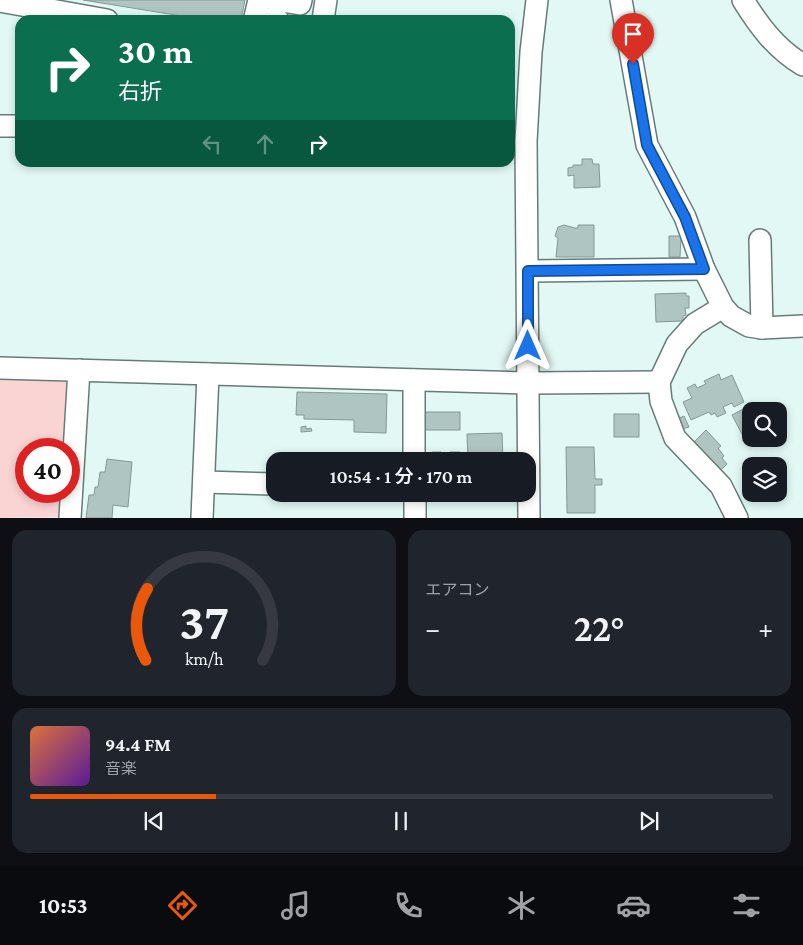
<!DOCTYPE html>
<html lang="ja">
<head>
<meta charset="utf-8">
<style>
  body { margin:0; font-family:"Crimson Pro","Noto Sans JP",serif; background:#20242c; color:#f1f3f6; height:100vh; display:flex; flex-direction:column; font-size:19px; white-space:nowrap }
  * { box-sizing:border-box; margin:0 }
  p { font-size:16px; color:#9ea1a6 }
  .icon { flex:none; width:28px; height:28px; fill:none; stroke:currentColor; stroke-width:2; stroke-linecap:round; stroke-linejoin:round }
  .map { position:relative; height:518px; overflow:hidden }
  .side { display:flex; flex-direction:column; gap:12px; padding:12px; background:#0d0f14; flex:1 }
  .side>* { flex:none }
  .guide { position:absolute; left:15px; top:15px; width:500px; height:152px; border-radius:15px; box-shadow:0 2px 8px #0003; background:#0b6e4f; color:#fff; overflow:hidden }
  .fabs { position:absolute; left:742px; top:402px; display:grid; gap:10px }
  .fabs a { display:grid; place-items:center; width:45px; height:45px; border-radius:10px; background:#171b24; box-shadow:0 2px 8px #0003; font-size:25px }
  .speed { position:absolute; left:15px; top:438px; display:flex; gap:10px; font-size:25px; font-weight:700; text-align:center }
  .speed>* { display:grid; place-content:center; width:65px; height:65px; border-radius:50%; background:#171b24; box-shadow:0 2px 8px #0003; line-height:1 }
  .speed .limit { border:8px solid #d22; background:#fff; color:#111 }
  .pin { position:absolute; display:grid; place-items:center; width:42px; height:42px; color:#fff; margin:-51px -21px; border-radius:50% 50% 50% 0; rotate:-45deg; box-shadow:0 0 5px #0007 }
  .pin .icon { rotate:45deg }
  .me { position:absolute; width:55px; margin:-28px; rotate:0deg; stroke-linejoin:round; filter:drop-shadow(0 0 4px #0008) }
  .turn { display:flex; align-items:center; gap:18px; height:105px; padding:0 20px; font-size:22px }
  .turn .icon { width:65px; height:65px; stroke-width:2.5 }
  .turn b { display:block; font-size:35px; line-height:42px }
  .lanes { display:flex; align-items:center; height:48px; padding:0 20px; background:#0003; justify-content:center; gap:25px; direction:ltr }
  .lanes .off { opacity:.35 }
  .big { font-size:38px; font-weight:600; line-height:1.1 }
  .side .tile { flex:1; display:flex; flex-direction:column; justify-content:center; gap:8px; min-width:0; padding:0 18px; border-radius:15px; background:#20242c }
  .side .dial { align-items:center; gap:0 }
  .dial svg { height:130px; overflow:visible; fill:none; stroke:#363941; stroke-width:7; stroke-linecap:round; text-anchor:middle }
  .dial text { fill:#f1f3f6; stroke:none }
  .song { display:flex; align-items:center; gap:15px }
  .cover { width:60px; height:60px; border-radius:8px; background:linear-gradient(135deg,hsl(20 70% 55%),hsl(270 70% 35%)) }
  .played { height:5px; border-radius:2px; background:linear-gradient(90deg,#ea580c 25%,#363941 25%) }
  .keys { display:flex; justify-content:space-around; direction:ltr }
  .heat { display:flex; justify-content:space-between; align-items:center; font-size:28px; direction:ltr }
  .side .tiles { flex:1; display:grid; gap:12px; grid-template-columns:1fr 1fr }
  .tile:last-child { grid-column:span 2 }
  .trip { position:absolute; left:266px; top:452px; width:270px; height:50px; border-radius:15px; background:#171b24; box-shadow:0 2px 8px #0003; font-weight:600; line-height:50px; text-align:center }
  .dock { display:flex; height:80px; justify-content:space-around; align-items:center; background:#090b0e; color:#9ea1a6 }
  .dock .icon { width:35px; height:35px }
  .dock .on { color:#ea580c }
  .dock b { font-size:22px; color:#f1f3f6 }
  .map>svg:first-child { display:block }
</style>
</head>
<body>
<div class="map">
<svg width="803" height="518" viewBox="0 0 803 518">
  <rect width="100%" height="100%" fill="#e1f8f5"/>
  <polygon fill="#fad4d3" points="0,376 65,378 71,386 67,449 26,449 26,491 64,491 63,517 0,518"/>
  <g fill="#afc5c1" stroke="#849996">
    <polygon points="83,0 245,0 241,20 206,20"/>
    <polygon points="582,159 592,159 593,164 599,164 600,187 574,188 574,175 568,176 568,168 573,167 573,165 582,165"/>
    <polygon points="564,225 575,228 578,228 578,225 594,225 594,257 556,257 558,238 555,236 558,227"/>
    <polygon points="669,236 681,236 680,257 669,257"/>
    <polygon points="686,293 686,296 689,296 689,308 685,308 686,315 683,316 683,321 656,322 655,294"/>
    <polygon points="719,374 721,380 732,375 744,402 734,407 732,403 723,407 726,413 717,417 715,413 711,415 709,412 691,420 683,402 692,398 687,388 695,384 697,388 706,384 704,381"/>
    <polygon points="297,392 387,394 386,433 354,432 354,420 304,419 304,415 296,415"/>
    <polygon points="747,407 751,416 751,432 743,436 732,415"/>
    <rect x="425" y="412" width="35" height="18"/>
    <rect x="614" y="414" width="25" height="23"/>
    <polygon points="684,416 689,427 682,429 677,419"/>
    <polygon points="306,426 306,429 311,428 312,431 301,432 301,427"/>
    <polygon points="706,430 721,446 718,448 724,456 722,458 727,464 720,471 693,443"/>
    <polygon points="502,433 503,461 468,461 467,434"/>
    <polygon points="566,447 594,447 595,479 602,479 602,485 595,485 595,513 567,513"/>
    <polygon points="432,452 441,452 441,460 451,460 450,452 460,452 460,461 431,461 431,458 432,458"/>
    <polygon points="107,459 132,462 128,507 113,505 112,518 86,518 89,495 94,495 95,487 98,487 100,472 105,472"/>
  </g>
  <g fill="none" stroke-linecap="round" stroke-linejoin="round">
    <defs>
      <g id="minor">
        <polyline points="259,0 255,17 278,20"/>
        <polyline points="275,0 300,4 301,0"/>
        <polyline points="621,0 647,145 685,217 704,269 723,307 731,316 749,326 762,328 803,326"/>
        <path d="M743,0C759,26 776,49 803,65"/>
        <polyline points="0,1 107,20"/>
        <polyline points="323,20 326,0"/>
        <polyline points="0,126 20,126"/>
        <polyline points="760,240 762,328"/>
        <polyline points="528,271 704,269"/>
        <polyline points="723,307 695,324 677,344 659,382 661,401 675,438 721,486 737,518"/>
        <polyline points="0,368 528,383 659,382"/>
        <polyline points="414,380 414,461"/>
        <polyline points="204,482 275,484"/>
        <polyline points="415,494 415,518"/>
        <polyline points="70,518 79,370"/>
        <polyline points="202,518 208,374"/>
        <polyline points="529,518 526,141 531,52 537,0"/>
      </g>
    </defs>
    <use href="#minor" stroke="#677c79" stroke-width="24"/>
    <use href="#minor" stroke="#fff" stroke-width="21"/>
  </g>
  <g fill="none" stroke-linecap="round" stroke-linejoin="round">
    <defs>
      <polyline id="route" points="528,346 528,271 704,269 685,217 647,145 633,64"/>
    </defs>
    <use href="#route" stroke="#114b97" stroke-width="12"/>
    <use href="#route" stroke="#1a73e8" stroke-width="9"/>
  </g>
</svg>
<div class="fabs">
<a><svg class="icon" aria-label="search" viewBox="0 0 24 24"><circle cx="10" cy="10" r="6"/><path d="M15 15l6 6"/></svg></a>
<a><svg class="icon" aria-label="layers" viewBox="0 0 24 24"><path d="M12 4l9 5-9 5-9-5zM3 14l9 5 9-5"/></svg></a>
</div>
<div class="speed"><div class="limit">40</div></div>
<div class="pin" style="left:633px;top:64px;background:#d93025"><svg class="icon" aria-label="arrive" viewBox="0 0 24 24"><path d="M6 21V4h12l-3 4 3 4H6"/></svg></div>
<svg class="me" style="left:528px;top:346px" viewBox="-20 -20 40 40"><path d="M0-17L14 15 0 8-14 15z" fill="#1a73e8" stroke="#fff" stroke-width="4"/></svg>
<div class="trip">10:54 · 1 分 · 170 m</div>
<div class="guide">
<div class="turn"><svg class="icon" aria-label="right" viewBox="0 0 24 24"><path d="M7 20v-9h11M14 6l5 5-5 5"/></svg><div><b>30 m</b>右折</div></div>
<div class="lanes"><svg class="icon off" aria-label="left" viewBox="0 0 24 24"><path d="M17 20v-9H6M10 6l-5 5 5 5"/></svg><svg class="icon off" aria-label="ahead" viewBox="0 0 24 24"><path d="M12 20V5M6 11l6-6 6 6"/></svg><svg class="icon" aria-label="right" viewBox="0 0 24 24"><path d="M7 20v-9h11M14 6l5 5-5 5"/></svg></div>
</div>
</div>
<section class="side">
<div class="tiles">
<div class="tile dial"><svg viewBox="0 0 100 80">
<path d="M14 69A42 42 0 1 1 86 69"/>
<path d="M14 69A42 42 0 0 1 15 25" stroke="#ea580c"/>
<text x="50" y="56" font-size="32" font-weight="700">37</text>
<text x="50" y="72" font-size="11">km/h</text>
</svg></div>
<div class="tile"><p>エアコン</p>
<div class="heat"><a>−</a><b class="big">22°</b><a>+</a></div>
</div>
<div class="tile">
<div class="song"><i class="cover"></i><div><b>94.4 FM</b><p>音楽</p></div></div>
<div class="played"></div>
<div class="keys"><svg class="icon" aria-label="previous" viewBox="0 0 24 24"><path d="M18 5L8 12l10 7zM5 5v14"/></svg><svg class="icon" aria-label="pause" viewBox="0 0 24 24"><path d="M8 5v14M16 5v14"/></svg><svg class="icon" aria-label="next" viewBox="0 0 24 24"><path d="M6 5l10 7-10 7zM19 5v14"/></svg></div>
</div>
</div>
</section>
<nav class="dock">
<b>10:53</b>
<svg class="icon on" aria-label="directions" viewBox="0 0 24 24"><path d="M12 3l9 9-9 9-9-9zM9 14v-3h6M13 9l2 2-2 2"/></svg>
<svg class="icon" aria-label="music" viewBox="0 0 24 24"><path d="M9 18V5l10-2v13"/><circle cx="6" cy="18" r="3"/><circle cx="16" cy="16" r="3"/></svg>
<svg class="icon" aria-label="phone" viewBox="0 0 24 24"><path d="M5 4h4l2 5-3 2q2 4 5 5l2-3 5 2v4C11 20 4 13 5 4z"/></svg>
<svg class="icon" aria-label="climate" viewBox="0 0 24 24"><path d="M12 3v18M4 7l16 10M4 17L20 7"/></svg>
<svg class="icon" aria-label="car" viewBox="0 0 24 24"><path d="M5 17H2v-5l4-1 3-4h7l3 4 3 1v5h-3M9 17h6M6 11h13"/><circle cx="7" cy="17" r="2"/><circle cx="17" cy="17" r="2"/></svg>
<svg class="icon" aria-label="filters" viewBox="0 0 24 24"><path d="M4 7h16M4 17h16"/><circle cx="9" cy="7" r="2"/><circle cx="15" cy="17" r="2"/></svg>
</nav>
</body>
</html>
